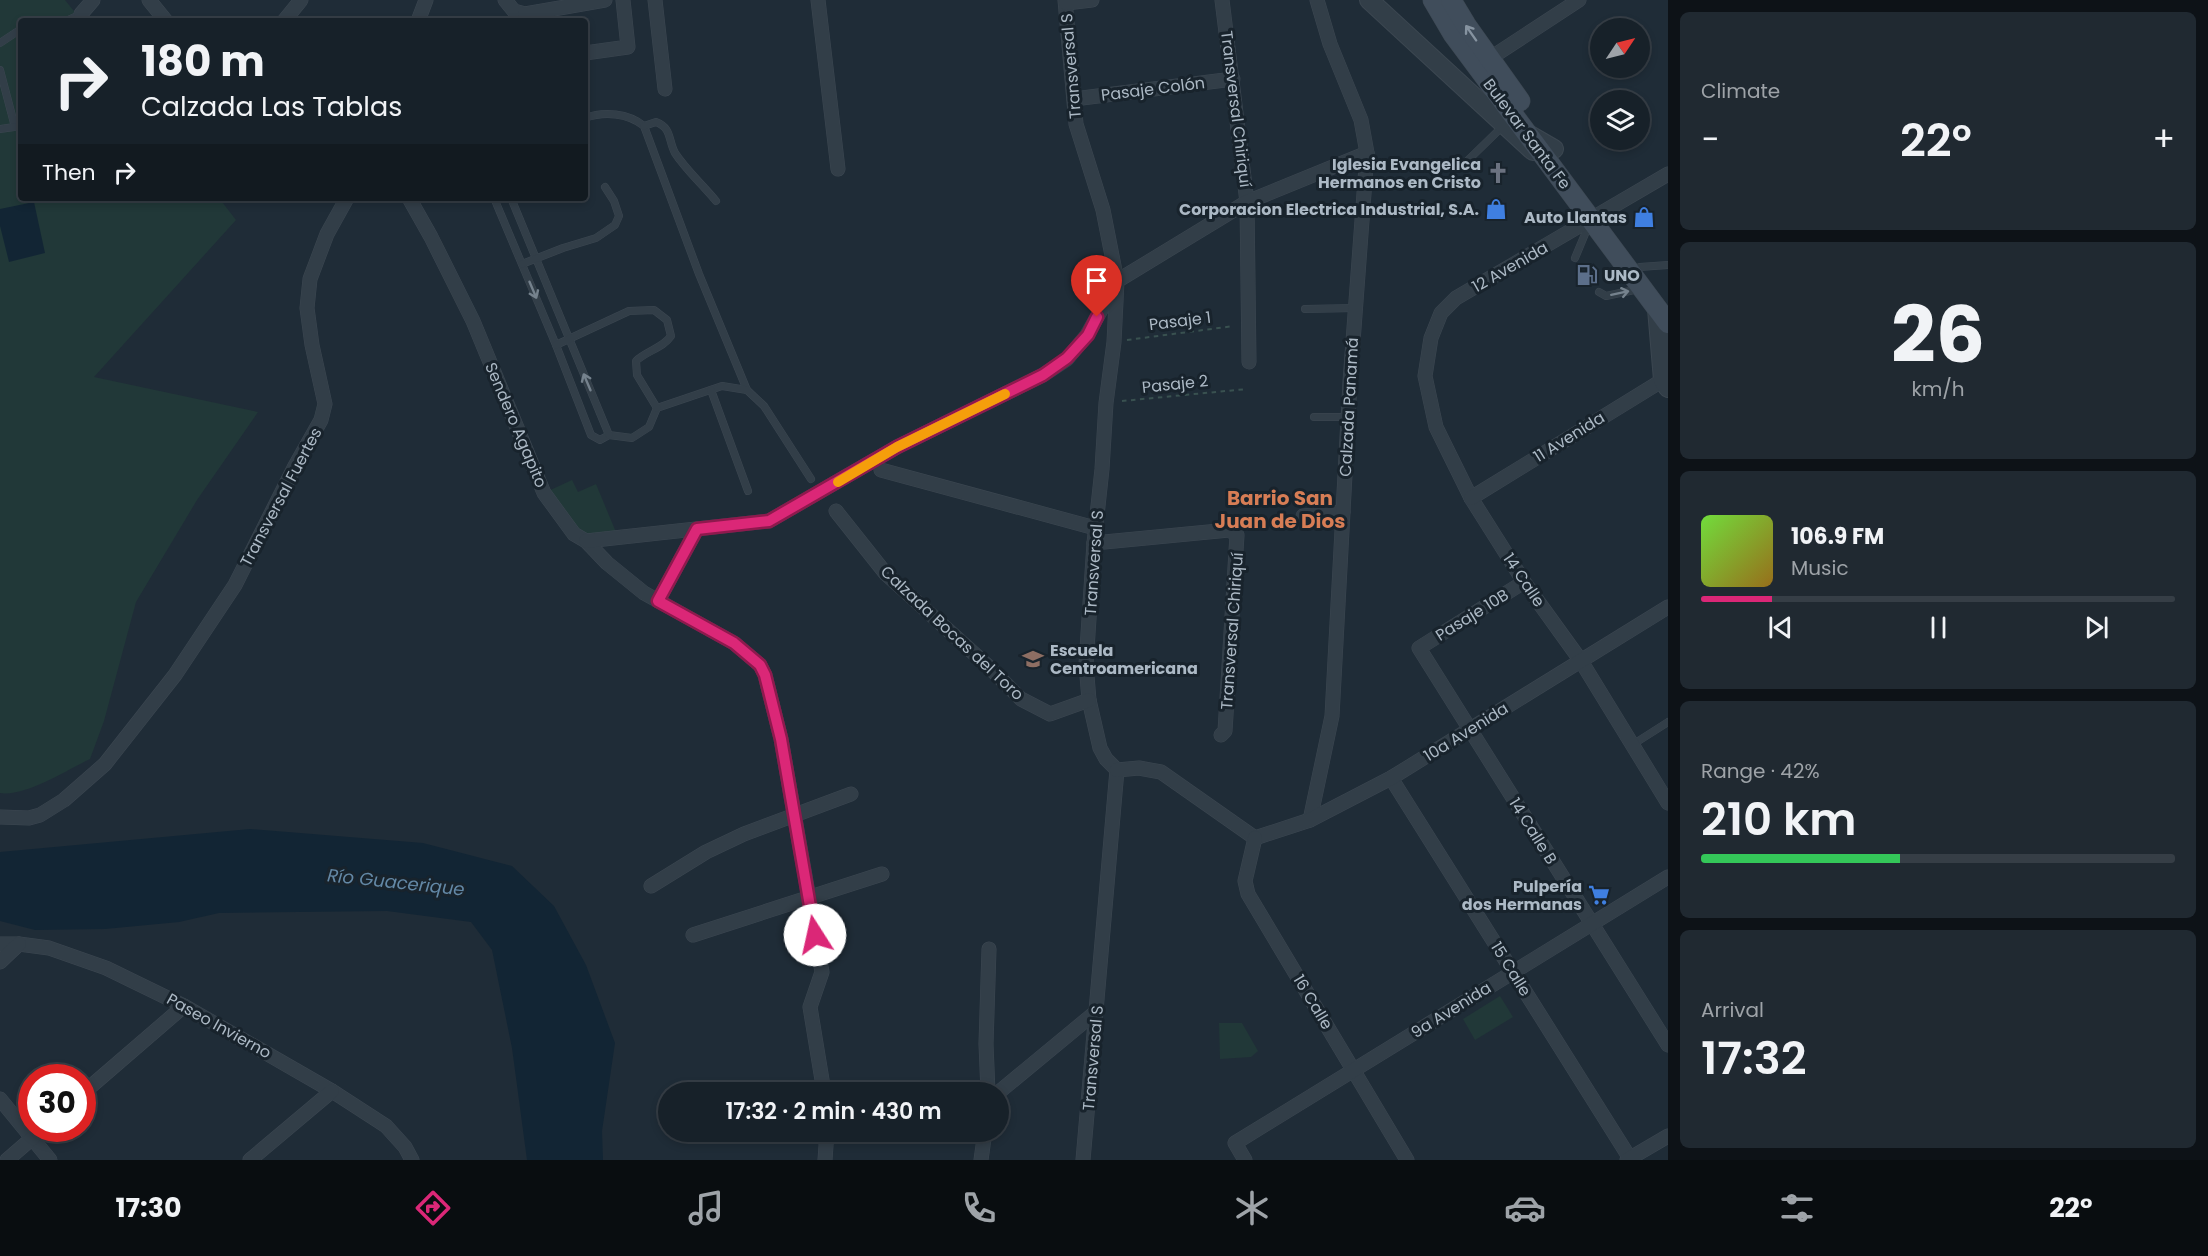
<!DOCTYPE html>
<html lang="en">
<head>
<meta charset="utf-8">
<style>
  body { margin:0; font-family:Poppins,sans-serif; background:#202931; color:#f1f3f6; height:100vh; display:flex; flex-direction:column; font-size:22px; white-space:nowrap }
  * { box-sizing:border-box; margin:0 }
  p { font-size:20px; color:#9ea3a8 }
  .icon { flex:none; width:33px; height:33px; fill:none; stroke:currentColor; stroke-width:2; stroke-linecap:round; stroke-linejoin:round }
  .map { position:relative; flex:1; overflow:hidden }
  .sheet { display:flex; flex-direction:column; gap:12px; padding:12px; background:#0d1217; width:540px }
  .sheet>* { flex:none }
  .top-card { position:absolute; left:18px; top:18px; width:570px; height:183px; border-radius:6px; box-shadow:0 3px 9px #0003,0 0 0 2px #363e46; background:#172129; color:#f1f3f6; overflow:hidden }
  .needle { width:39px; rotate:55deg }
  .controls { position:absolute; left:1590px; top:18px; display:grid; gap:12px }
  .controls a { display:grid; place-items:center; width:60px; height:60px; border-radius:50%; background:#172129; box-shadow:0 3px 9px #0003,0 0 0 2px #363e46; font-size:30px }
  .speed { position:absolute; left:18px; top:1064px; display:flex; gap:12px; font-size:30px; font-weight:700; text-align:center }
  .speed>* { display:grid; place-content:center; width:78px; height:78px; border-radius:50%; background:#172129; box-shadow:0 3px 9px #0003,0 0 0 2px #363e46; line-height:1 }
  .speed .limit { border:9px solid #d22; background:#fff; color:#111 }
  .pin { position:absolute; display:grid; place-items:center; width:51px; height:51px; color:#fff; margin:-62px -26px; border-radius:50% 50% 50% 0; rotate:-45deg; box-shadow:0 0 6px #0007 }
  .pin .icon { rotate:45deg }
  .me { position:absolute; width:66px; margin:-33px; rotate:350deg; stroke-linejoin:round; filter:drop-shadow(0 0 4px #0008) }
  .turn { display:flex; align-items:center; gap:21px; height:126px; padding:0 24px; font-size:27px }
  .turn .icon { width:78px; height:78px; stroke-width:2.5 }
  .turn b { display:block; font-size:42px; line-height:51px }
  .then { display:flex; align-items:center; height:57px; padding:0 24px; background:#0003; gap:12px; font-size:22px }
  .big { font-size:45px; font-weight:600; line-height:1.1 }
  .sheet .card { flex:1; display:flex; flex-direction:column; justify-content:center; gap:9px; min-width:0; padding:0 21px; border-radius:9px; background:#202931 }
  .sheet .dial { align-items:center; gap:0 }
  .dial b { font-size:78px; line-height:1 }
  .song { display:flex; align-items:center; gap:18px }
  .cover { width:72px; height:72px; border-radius:9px; background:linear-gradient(135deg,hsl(100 70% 55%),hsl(40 70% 35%)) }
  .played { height:6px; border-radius:3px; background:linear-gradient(90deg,#db2777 15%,#363e46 15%) }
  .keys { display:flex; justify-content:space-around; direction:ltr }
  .heat { display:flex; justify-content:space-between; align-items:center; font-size:33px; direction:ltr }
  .charge { height:9px; border-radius:4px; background:linear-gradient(90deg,#34c759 42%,#363e46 0) }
  .trip { position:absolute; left:658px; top:1082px; width:351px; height:60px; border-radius:30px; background:#172129; box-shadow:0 3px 9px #0003,0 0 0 2px #363e46; font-weight:600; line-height:60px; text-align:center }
  .dock { display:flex; height:96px; justify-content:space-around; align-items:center; background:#090d10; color:#9ea3a8 }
  .dock .icon { width:42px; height:42px }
  .dock .active { color:#db2777 }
  .dock b { font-size:27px; color:#f1f3f6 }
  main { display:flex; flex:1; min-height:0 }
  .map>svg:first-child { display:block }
</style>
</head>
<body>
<main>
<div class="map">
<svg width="1668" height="1160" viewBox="0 0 1668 1160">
  <rect width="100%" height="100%" fill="#1f2c37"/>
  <g fill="#213838">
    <path d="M0,0H65L82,21H21V198H219L236,220L94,377L258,412L197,500L136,602L104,721L90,759C67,770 25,797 0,793Z"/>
    <polygon points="572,480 578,492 596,484 618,537 586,541 544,493"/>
    <polygon points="1500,996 1513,1017 1475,1040 1463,1019"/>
    <polygon points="1219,1023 1242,1023 1258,1051 1251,1057 1220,1059"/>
  </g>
  <g fill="#122534">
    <polygon points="34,202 45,253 9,262 0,226 0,209"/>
    <polygon points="250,829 423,843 512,866 554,906 586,965 615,1043 602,1131 603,1160 527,1160 512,1048 492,950 471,922 387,911 219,913 179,922 105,929 35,930 0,921 0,852"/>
  </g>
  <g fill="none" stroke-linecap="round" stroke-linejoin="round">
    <defs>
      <g id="service">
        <polyline points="66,21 81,14"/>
        <polyline points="0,43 21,29"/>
        <polyline points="0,70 15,127"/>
        <path d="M585,118C604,111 628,113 644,126L699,274L747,390"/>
        <path d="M644,126L656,122C672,128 668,140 675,153C686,170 703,185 716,201"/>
        <polyline points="0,129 21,126"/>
        <polyline points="1460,168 1503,126"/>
        <polyline points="494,198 556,345 591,435 600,440 609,435 632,438 649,427 657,408 722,386 747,390 764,406 811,479"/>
        <polyline points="511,198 609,435"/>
        <polyline points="1575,258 1590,222"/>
        <polyline points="522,264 563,248 596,238 615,225 619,216 614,201 605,187"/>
        <polyline points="1640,267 1668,265"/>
        <polyline points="1599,292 1606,296 1639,289"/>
        <polyline points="1305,309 1355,308"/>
        <path d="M556,345L629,311L654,310L667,320L671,336C663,348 646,351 636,361L637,375L657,408"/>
        <polyline points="711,390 748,491"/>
        <polyline points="1314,417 1349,417"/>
        <polyline points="1632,745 1668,722"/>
      </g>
      <g id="minor">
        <polyline points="149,0 166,21"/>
        <polyline points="505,0 514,11 525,14"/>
        <polyline points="655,0 665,89"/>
        <polyline points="818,0 838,169"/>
        <polyline points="1065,0 1076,124 1103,210 1117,281 1114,342 1106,403 1102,469 1094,543 1086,664 1089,700 1100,748 1106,759 1117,770 1083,1160"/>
        <polyline points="1222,0 1247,202 1249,362"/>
        <polyline points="1066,3 1092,0"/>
        <polyline points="81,14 93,0"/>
        <polyline points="284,21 301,0"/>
        <polyline points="418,21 426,0"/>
        <polyline points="526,21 525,14 605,0"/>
        <polyline points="585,53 628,47 623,0"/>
        <polyline points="1489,59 1579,0"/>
        <polyline points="1074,99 1233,79"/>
        <polyline points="1668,174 1456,298 1441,313 1431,338 1425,376 1436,427 1471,498 1524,582 1581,661 1668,803"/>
        <polyline points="409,198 431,237 473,321 544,493 574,534 586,541 607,563 644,593 734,643 760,665 765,675 781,739 822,972 810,1007 824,1092"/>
        <polyline points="1117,281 1247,202 1367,153"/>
        <polyline points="881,470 1095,528"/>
        <polyline points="1471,498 1668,377"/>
        <polyline points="836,511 886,574 989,667 1021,699 1050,714 1089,700"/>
        <polyline points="1303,516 1343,512"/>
        <polyline points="586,541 769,521 897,447 1043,375 1067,359 1087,335 1115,285"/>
        <polyline points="1094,543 1229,530 1237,535 1225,731 1221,735"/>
        <polyline points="1524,582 1419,648 1668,1045"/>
        <polyline points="658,601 697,529"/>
        <polyline points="1117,770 1139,768 1161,772 1255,838"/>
        <polyline points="1391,778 1631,1160"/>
        <polyline points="0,817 29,818 40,815 64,800 105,764 175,675 235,585 295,466 321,420 325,404 312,345 307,308 310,279 327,234 347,198"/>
        <polyline points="1310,820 1332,716 1350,382 1367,153 1361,120 1330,44 1317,0"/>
        <polyline points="1255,838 1310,820 1391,778 1668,607"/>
        <polyline points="1255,838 1245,881 1248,894 1407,1160"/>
        <polyline points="651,886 706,852 744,834 851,794"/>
        <polyline points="693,935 882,874"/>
        <polyline points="0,944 19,944 49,948 106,968 184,1006 332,1091 386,1126 405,1147 412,1160"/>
        <polyline points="0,962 19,944"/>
        <polyline points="988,1092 986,1044 989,949"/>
        <polyline points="999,1092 1097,1011"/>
        <polyline points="82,1094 184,1006"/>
        <polyline points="0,1099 50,1160"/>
        <polyline points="7,1160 44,1128"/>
        <polyline points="250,1160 332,1091"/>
        <polyline points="825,1160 827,1131"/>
        <polyline points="981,1160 985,1131"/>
        <polyline points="1245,1160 1235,1143 1668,877"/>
        <polyline points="1627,1160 1668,1136"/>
      </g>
      <g id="tertiary">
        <polyline points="1369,0 1533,151"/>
        <polyline points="1528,134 1554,149"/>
        <polyline points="1657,309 1663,380 1668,388"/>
      </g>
      <g id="secondary">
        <polyline points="1433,0 1453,34 1668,323"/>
        <polyline points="1451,0 1466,25 1520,101"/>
      </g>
    </defs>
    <use href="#service" stroke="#3c4751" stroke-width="8"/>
    <use href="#minor" stroke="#3c4751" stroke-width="15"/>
    <use href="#tertiary" stroke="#3c4751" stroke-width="20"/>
    <use href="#secondary" stroke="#3c4751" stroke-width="21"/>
    <g stroke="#395150" stroke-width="2" stroke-dasharray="4.5 4.5" stroke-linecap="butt">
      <polyline points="1127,340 1234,326"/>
      <polyline points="1122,401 1247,389"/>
    </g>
    <use href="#service" stroke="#323e48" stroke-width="7"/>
    <use href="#minor" stroke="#323e48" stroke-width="14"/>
    <use href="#tertiary" stroke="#323e48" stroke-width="18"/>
    <use href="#secondary" stroke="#404d5b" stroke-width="20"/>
  </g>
  <defs><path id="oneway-shaft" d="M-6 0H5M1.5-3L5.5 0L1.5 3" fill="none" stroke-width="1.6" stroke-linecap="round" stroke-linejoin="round" transform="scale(1.5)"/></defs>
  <use stroke="#8693a0" href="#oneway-shaft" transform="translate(1471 33) rotate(-125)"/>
  <g stroke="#75828d">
    <use href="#oneway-shaft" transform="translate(533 290) rotate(67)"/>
    <use href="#oneway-shaft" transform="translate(1620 293) rotate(-12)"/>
    <use href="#oneway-shaft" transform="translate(587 382) rotate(-113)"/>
  </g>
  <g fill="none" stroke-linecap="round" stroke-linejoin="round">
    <defs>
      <polyline id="route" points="815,935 781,739 765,675 760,665 734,643 658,601 697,529 769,521 897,447 1043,375 1067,358 1088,335 1097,317"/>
    </defs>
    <use href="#route" stroke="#8e194d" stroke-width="15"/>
    <use href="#route" stroke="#db2777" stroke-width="10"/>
    <polyline stroke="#f59e0b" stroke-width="10" points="838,482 897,447 1005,394"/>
  </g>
  <defs>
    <symbol id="church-bare" viewBox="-9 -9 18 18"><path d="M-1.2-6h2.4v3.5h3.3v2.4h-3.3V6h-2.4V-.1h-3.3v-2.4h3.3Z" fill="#6b7280" stroke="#18232c" stroke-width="2.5" paint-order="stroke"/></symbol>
    <symbol id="shop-bare" viewBox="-9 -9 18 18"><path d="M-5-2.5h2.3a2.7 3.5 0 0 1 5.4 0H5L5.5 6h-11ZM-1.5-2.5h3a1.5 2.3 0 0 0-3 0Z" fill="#3f7fe0" stroke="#18232c" stroke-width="2.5" paint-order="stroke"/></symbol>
    <symbol id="fuel-bare" viewBox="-9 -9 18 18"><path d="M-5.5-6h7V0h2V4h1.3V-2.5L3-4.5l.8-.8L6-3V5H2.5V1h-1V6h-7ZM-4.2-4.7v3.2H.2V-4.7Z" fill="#5c6f8a" stroke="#18232c" stroke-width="2.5" paint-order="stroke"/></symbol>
    <symbol id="school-bare" viewBox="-9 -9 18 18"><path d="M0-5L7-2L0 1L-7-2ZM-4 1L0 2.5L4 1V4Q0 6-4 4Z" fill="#8d6e63" stroke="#18232c" stroke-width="2.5" paint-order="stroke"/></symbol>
    <symbol id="supermarket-bare" viewBox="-9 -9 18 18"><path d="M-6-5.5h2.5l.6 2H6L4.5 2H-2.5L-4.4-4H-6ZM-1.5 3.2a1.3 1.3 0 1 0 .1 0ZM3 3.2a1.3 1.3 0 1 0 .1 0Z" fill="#3f7fe0" stroke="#18232c" stroke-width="2.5" paint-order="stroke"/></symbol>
  </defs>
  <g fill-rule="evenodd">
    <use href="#church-bare" x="1483" y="158" width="30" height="30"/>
    <use href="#shop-bare" x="1481" y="194" width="30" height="30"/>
    <use href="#shop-bare" x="1629" y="202" width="30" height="30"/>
    <use href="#fuel-bare" x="1572" y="260" width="30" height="30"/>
    <use href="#school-bare" x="1018" y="644" width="30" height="30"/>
    <use href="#supermarket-bare" x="1584" y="880" width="30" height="30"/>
  </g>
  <g text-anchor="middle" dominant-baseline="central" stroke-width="6" stroke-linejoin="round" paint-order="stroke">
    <g font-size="16" fill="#acb9c5" stroke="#18232c">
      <text transform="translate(1071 66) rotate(-95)">Transversal S</text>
      <text transform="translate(1153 89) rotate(-7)">Pasaje Colón</text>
      <text transform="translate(1236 109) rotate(83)">Transversal Chiriquí</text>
      <text transform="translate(1527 134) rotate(53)">Bulevar Santa Fe</text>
      <text transform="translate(1510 267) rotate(-30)">12 Avenida</text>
      <text transform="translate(1180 321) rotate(-7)">Pasaje 1</text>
      <text transform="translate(1175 384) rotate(-6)">Pasaje 2</text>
      <text transform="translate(1349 407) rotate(-87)">Calzada Panamá</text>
      <text transform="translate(516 425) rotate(67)">Sendero Agapito</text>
      <text transform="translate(1569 437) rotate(-32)">11 Avenida</text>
      <text transform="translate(281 497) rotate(-62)">Transversal Fuertes</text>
      <text transform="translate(1094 563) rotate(-86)">Transversal S</text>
      <text transform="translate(1524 580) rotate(56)">14 Calle</text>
      <text transform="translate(1472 615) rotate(-32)">Pasaje 10B</text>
      <text transform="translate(1232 631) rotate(-86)">Transversal Chiriquí</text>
      <text transform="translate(952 633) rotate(43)">Calzada Bocas del Toro</text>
      <text transform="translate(1466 732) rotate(-32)">10a Avenida</text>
      <text transform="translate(1533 831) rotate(58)">14 Calle B</text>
      <text transform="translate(1511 969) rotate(58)">15 Calle</text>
      <text transform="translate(1313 1002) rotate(59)">16 Calle</text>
      <text transform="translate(1451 1010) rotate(-32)">9a Avenida</text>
      <text transform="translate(219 1026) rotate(29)">Paseo Invierno</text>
      <text transform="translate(1093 1058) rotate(-85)">Transversal S</text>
    </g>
    <g font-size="16" font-weight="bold" fill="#acb9c5" stroke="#18232c" text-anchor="end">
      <text x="1481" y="164">Iglesia Evangelica<tspan x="1481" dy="18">Hermanos en Cristo</tspan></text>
      <text x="1479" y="209">Corporacion Electrica Industrial, S.A.</text>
      <text x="1627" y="217">Auto Llantas</text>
      <text x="1604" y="275" text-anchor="start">UNO</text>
      <text x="1050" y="650" text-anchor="start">Escuela<tspan x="1050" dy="18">Centroamericana</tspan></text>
      <text x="1582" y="886">Pulpería<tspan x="1582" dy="18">dos Hermanas</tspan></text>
    </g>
    <g font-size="18" font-style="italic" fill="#6388a6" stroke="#18232c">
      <text transform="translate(396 882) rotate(6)">Río Guacerique</text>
    </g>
    <g font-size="20" font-weight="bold" fill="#d77d55" stroke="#18232c">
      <text x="1280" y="498">Barrio San<tspan x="1280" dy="23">Juan de Dios</tspan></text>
    </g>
  </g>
</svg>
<div class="controls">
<a><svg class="needle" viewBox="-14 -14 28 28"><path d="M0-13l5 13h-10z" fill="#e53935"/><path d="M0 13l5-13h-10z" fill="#9ea3a8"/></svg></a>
<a><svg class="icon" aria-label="layers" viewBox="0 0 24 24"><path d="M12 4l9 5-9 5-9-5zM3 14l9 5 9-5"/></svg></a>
</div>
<div class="speed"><div class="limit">30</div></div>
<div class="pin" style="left:1097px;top:317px;background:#d93025"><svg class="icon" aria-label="arrive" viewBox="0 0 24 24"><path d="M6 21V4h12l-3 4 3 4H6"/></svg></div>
<svg class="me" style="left:815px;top:935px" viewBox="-20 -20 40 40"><circle r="19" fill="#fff"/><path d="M0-13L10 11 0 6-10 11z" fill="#db2777"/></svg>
<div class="trip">17:32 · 2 min · 430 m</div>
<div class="top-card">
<div class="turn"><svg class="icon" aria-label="right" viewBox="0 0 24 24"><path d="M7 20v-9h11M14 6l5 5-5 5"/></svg><div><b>180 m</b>Calzada Las Tablas</div></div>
<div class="then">Then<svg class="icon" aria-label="right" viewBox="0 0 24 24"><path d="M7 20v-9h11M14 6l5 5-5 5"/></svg></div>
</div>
</div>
<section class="sheet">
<div class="card"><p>Climate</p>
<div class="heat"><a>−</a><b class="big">22°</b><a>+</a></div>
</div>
<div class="card dial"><b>26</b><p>km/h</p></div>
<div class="card">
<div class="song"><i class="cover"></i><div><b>106.9 FM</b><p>Music</p></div></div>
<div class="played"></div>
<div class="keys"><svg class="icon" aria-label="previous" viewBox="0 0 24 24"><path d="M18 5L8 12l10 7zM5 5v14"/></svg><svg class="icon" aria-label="pause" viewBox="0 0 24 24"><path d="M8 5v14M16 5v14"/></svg><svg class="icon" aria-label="next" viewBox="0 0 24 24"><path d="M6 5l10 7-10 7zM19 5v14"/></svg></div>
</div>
<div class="card"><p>Range · 42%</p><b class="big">210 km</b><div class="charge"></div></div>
<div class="card"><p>Arrival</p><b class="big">17:32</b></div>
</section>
</main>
<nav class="dock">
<b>17:30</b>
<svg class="icon active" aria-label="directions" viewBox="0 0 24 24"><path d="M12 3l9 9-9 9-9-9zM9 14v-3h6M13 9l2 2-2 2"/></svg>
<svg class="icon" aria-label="music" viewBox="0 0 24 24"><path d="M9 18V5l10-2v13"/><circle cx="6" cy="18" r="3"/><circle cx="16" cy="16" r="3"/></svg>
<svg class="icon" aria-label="phone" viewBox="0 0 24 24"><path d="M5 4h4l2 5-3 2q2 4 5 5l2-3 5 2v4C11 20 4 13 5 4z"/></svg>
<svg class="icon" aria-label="climate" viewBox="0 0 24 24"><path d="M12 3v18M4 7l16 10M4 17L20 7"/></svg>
<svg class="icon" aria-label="car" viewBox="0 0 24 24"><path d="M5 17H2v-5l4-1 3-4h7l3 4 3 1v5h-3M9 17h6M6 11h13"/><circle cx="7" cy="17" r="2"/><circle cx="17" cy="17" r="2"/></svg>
<svg class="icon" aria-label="filters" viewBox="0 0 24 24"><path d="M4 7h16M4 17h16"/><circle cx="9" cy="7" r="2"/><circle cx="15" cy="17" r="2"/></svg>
<b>22°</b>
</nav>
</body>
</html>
